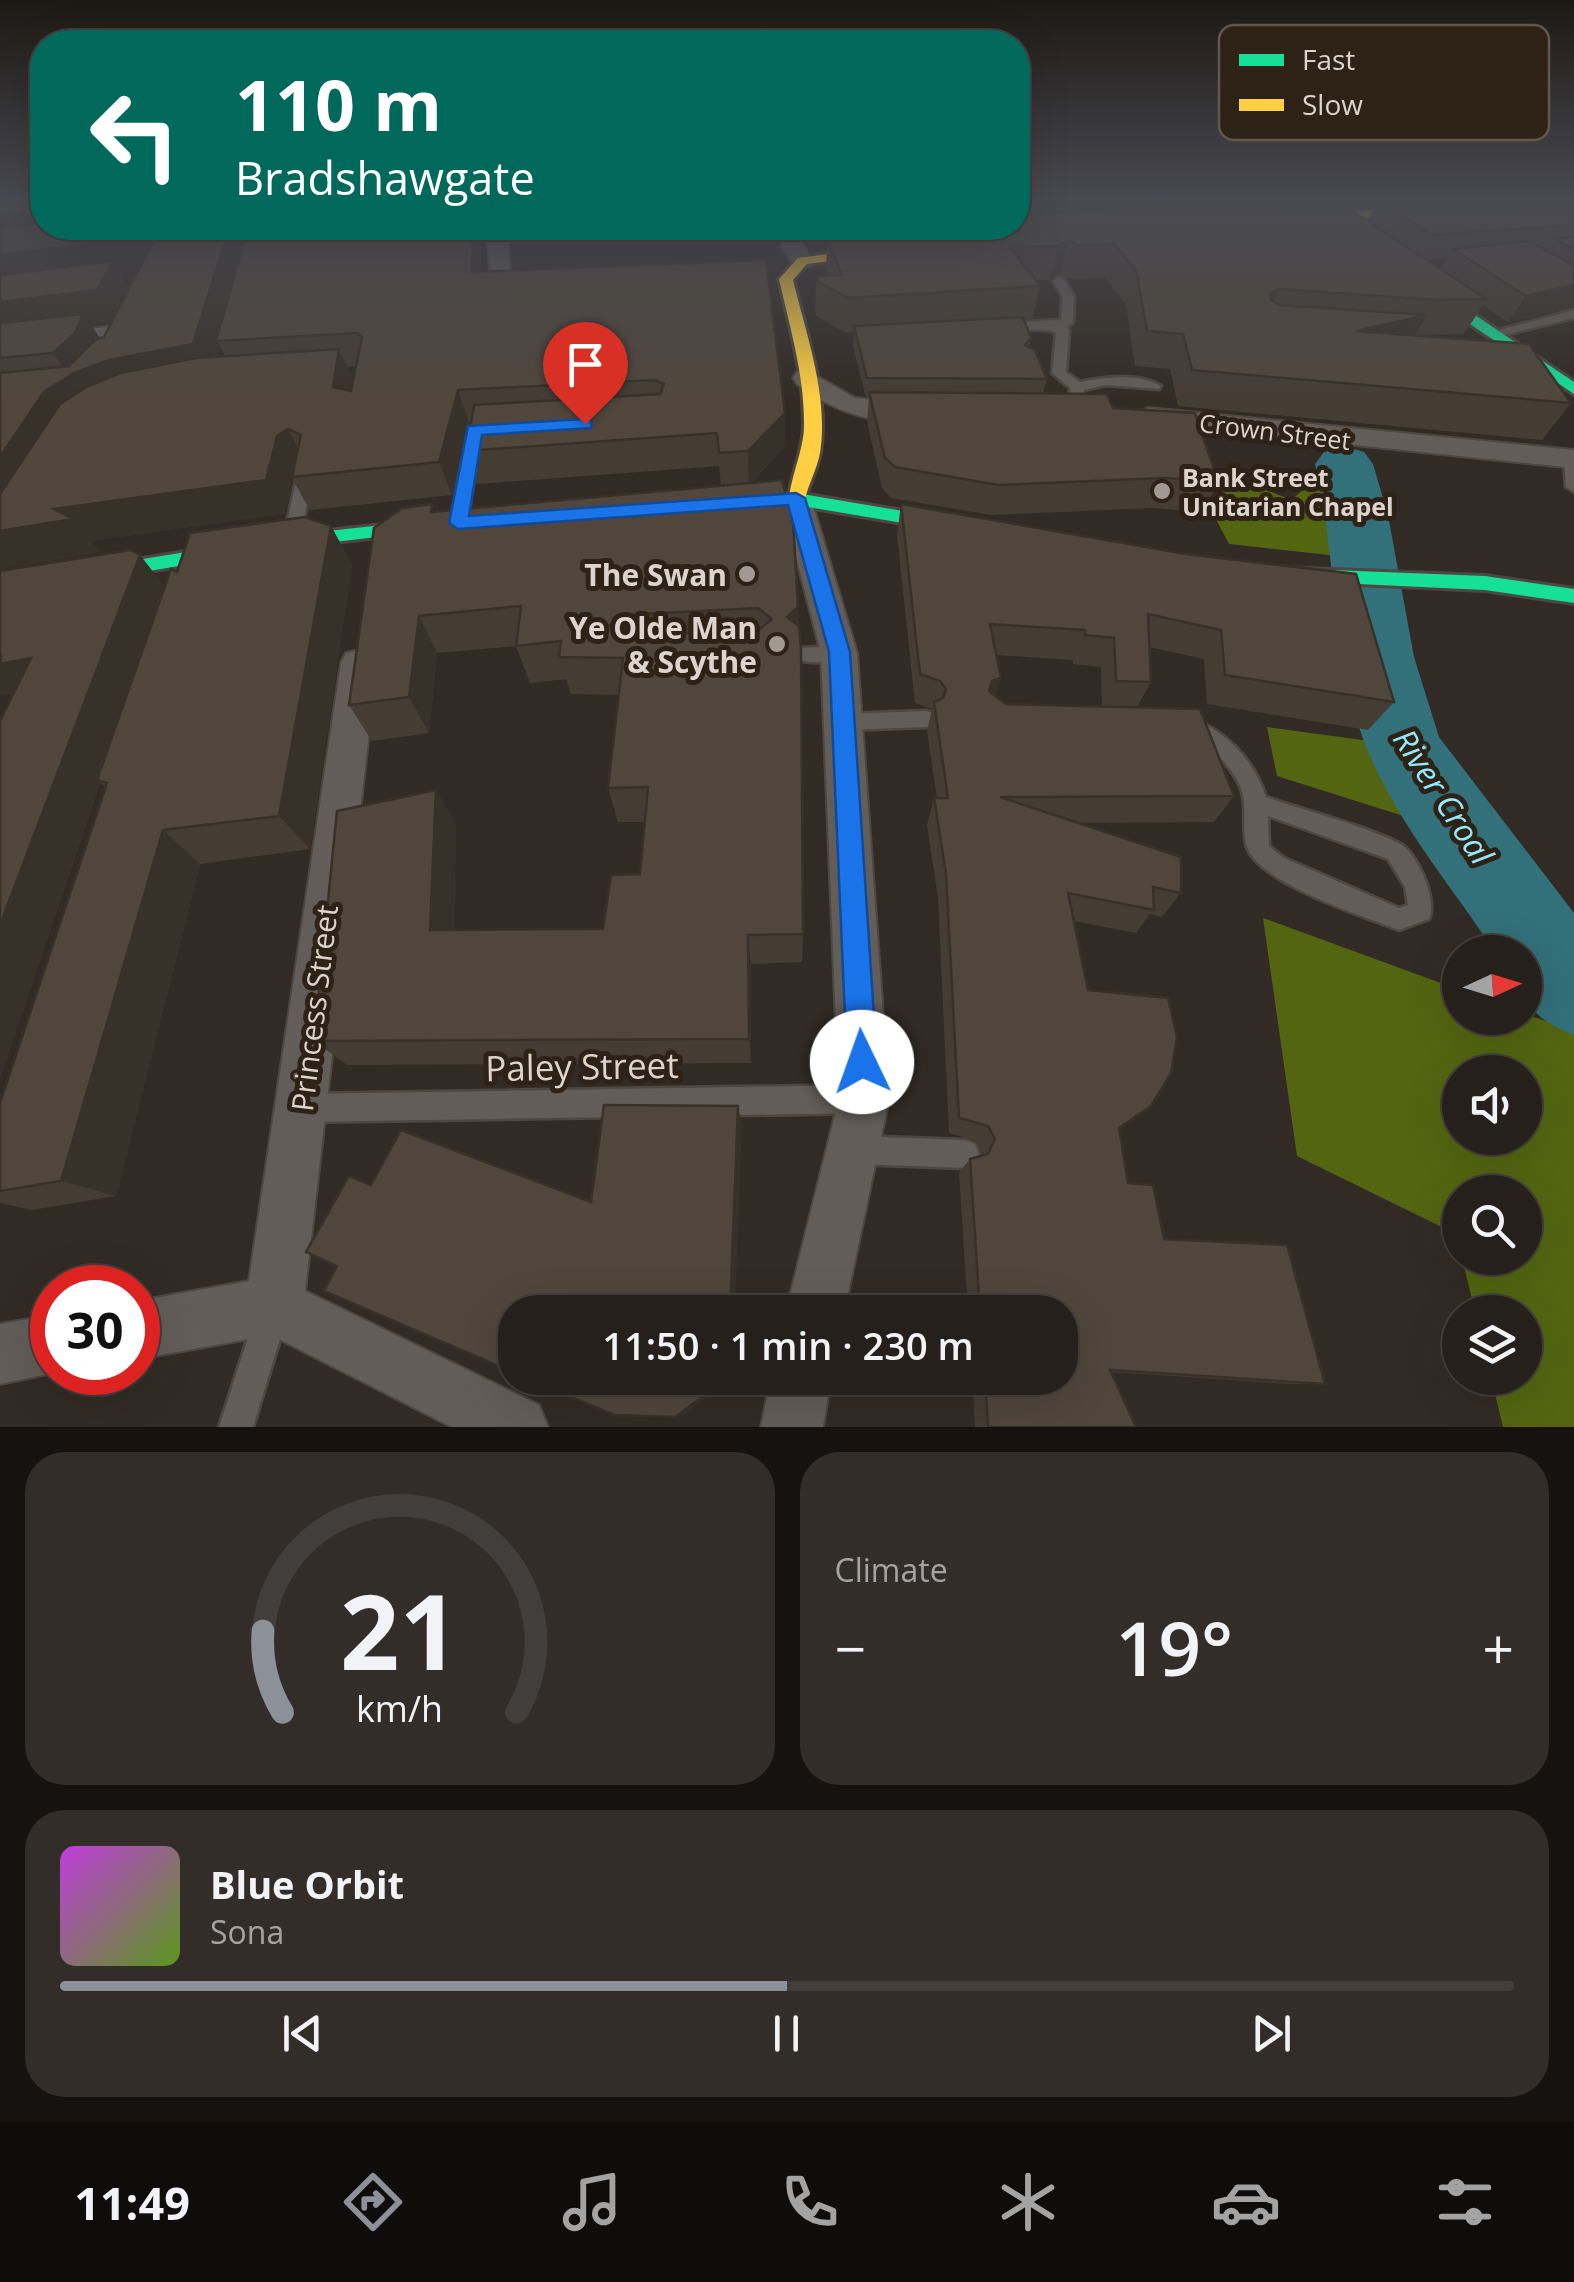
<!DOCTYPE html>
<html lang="en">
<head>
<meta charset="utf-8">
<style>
  body { margin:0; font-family:"Open Sans",sans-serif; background:#322d29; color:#f1f3f6; height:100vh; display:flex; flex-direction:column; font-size:38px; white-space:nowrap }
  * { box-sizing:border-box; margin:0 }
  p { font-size:32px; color:#a4a3a3 }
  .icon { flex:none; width:55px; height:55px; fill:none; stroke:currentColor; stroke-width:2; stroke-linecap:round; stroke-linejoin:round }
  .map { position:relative; height:1427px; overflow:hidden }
  .panel { display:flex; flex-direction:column; gap:25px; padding:25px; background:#15120f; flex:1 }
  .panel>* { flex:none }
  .banner { position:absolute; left:30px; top:30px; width:1000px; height:210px; border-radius:40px; box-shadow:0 10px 40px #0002,0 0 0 2px #423e3b; background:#00695c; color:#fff; overflow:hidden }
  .needle { width:65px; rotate:86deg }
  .fabs { position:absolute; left:1442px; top:935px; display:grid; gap:20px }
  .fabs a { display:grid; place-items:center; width:100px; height:100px; border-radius:50%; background:#26201c; box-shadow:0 10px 40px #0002,0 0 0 2px #423e3b; font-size:50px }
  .speed { position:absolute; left:30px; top:1265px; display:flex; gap:20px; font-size:50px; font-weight:700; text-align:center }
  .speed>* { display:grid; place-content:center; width:130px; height:130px; border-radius:50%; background:#26201c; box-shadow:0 10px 40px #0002,0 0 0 2px #423e3b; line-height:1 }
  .speed .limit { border:15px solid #d22; background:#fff; color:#111 }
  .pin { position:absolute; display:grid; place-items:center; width:85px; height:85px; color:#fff; margin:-102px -42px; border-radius:50% 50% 50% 0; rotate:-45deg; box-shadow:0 0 10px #0007 }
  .pin .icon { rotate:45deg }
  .me { position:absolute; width:110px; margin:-55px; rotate:357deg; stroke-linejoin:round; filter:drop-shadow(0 0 8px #0008) }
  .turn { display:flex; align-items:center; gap:35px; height:210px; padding:0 40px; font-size:45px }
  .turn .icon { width:130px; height:130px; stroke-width:2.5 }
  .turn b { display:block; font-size:70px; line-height:85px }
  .big { font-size:75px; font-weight:600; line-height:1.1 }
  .panel .card { flex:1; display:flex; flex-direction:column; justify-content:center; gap:15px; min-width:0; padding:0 35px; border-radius:40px; background:#322d29 }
  .panel .dial { align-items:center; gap:0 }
  .dial svg { height:260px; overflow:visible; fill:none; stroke:#423e3b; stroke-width:7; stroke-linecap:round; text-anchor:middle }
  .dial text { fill:#f1f3f6; stroke:none }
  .song { display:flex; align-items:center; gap:30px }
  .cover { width:120px; height:120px; border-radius:15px; background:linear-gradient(135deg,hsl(290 70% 55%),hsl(90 70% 35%)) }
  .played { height:10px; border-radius:5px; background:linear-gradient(90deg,#8c9099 50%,#423e3b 50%) }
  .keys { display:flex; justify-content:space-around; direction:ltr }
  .heat { display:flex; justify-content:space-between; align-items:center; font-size:55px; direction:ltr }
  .panel .tiles { flex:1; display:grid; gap:25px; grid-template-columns:1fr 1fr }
  .card:last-child { grid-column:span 2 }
  .trip { position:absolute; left:498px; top:1295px; width:580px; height:100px; border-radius:40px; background:#26201c; box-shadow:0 10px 40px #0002,0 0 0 2px #423e3b; font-weight:600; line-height:100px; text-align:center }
  .tabs { display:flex; height:160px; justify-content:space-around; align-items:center; background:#0f0d0b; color:#a4a3a3 }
  .tabs .icon { width:70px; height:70px }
  .tabs .selected { color:#8c9099 }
  .tabs b { font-size:45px; color:#f1f3f6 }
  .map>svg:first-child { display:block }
</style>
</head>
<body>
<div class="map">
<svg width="1574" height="1427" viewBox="0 0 1574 1427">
  <rect width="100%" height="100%" fill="#322b25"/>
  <g fill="#536511" fill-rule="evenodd">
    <polygon points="1317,475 1357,478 1376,536 1338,556 1229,544 1210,508 1232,477 1292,500"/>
    <path d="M1267,727L1429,749L1433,770L1574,955V1427H1503L1491,1378H1525V1312H1475L1462,1258H1525V1192H1460V1250L1456,1234L1297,1156L1263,918L1460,990V1018H1525V1014L1546,1021L1549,1001L1525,968V952H1514L1416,820L1277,776ZM1460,1072H1525V1138H1460Z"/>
  </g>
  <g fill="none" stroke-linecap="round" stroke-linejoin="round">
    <path fill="#32707a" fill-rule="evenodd" d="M1344,446L1364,452L1373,464L1388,515L1414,657L1439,737L1574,913V1035C1525,1015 1525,1003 1525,952H1495C1450,884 1390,814 1362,736C1332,649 1336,554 1315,464L1324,452Z"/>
    <defs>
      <g id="lane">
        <path d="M1059,277L1063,278L1074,296L1073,322L1067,328L1069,331L1066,372L1080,382C1104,377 1140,373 1161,386L1159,389L1106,385L1084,390L1080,412L1068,415L1070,388L1052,373L1056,333C1037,324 1014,336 997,327L1003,323L1061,320L1062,296L1053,281Z"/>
        <polygon points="1574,310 1574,318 1492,338 1485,334"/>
        <polygon points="473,433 480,437 467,523 459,528 451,523 466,437"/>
        <polygon points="1572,454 1574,455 1574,492 1566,487 1564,459"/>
        <polygon points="306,467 314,472 299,541 291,547 283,541 298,472"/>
        <path d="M839,646L848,653C837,664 802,666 791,655L800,648Z"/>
        <polygon points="926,711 933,713 936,719 933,725 926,727 844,730 837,728 834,722 837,716 844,714"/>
        <path d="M1186,716C1224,729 1253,758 1266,797C1306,811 1363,825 1399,843C1417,852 1438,900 1429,919L1399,930C1363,916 1259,883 1247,847C1240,824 1250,802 1237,780C1228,765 1215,750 1201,740C1192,734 1182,733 1176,724L1179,718ZM1268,816L1388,859L1405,887L1408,905L1399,908L1284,858L1269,846Z"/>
        <polygon points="864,1085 874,1089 878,1099 874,1109 864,1113 301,1122 291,1118 287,1108 291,1098 301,1094"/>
        <polygon points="854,1136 965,1140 975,1144 979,1154 975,1164 965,1168 854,1164 844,1160 840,1150 844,1140"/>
        <polygon points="272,1297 283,1302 288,1313 253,1427 219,1427 256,1313 261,1302"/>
      </g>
      <g id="street">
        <polygon points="487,228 507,228 511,285 537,286 537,296 492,297"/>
        <polygon points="779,228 799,228 804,247 814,261 811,266 795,266 782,248"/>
        <polygon points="129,324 141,331 138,336 0,354 0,340"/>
        <path d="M806,370L855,398L919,404L933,412L929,418C882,429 833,412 797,384L793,378L797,372Z"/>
        <polygon points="1148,408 1574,450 1574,468 1138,422 1134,416"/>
        <polygon points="796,489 811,499 857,653 889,1099 844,1312 786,1312 839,1099 821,653 781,499"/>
        <polygon points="359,650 372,653 377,663 305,1291 539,1405 548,1427 452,1427 271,1335 138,1359 138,1301 249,1281 341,663 346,653"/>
        <polygon points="52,1315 52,1372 57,1372 0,1384 0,1324"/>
        <polygon points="771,1378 831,1378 823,1427 761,1427"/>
      </g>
      <g id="fast">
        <polygon points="1406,275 1416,275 1574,382 1574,394 1406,281"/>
        <polygon points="796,493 974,523 983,529 974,535 796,505 712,510 703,504 712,498"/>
        <polygon points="447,518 456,524 454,528 291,547 0,596 0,582 291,535"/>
        <polygon points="1281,568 1485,576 1574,589 1574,603 1485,590 1274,580 1271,575 1274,570"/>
      </g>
      <g id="slow">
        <polygon points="1508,201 1571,201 1565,205 1339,220 1282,218 1276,214 1282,210 1339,212"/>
        <path d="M902,244L907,245V251L807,264L793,280C806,334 829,396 820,453C817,469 809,483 805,499L802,503H790C786,490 804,450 804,427C805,377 790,328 779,279L798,258Z"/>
      </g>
    </defs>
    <use href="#lane" stroke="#4d4641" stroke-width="5"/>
    <use href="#street" stroke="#4d4641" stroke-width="4"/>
    <use href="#fast" stroke="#4d4641" stroke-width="6"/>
    <use href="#slow" stroke="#4d4641" stroke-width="6"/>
    <use href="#lane" fill="#625d58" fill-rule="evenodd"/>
    <use href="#street" fill="#625d58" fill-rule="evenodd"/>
    <use href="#fast" fill="#16e098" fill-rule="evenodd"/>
    <use href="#slow" fill="#ffcf43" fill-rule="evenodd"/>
  </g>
  <g fill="#453c34" fill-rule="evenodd">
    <path d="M0,201L42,228H151L156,236L160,228H485L481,237V272L785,446L751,483L798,607L803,934L802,962L751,964V1063L347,1065L314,1041L456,824L454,930L603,929L640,874L645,822H618L608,788L619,695L571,694L566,679L530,683L516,646L437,653L429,733L372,741L349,705L434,512L721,486L719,466L477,484L466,451L470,423H469L452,495L310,510L293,480L285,513L91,541L100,552L0,569V228H2L0,225ZM138,270L129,288L120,273ZM112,322L104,337L100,338L91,325ZM220,347L225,356L217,357ZM356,366L353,380L347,367Z"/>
    <path d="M1018,201H1354L1345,202L1355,213L1368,222L1378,201H1574V307L1508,322L1483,305L1464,334L1415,335L1571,403L1542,440L1178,406L1170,369L1135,366L1126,304L1105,278L1068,279L1060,273L1050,280H1036L1040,286L1032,320L1024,321L1031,338L1029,346L1047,379L1043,393L1113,408L1218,481L1204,512L1151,508L991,515L891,498L882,488L867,422L869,398H866L853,346L854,332L846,333L816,316L815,310L816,276L828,275L826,271L827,246L817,247L810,228H1018ZM1447,258L1441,269L1427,260L1435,259Z"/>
    <path d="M901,504L1186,554L1394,702L1368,730L1207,704L1204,659L1149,647L1151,682L1137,707L1234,796L1214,822L1078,823L1181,893L1162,917L1150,914L1136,933L1074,921L1119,1129L1128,1183L1164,1239L1325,1384H1289L1111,1372L1136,1427H975L972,1378H1060V1312H968L959,1172L970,1159L981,1156L982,1153L976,1141L949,1133L938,898L927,825L934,798H937L927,731L932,709L915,703L897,535ZM996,655L1073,660V664L1101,667L1102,707L1006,704L995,696Z"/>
    <polygon points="331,526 352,565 310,849 200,864 116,1196 32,1210 0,1203 0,1103 106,787 100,783 0,1078 0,721 14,693 0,695 0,571 165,587 177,572"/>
  </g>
  <g fill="#38312a">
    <polygon points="0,201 36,201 42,210 42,228 151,228 158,239 143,270 120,273 131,292 117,322 91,325 105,346 229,228 252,228 216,341 220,347 212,376 54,509 277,436 288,429 305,462 292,477 293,480 285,513 91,541 100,552 0,569 0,457 44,392 69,376 53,353 0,337 0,255 15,246 0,225"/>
    <polygon points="473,228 485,228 481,237 481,304 472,272"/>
    <polygon points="510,228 553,228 511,233"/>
    <polygon points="818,228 936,228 827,238 827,246 817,247"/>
    <polygon points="1068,240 1060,273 1050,280 1058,246"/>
    <polygon points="1574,285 1574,307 1508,322 1526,296"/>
    <polygon points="1279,289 1263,324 1270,294"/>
    <polygon points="1427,315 1406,350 1356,331"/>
    <polygon points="339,349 354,381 348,420 333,387"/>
    <polygon points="458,390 469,423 452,495 439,462"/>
    <polygon points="785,413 785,446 749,484 748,451"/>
    <polygon points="331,526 352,565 310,849 279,816"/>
    <polygon points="140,555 166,588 97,780 100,783 0,1078 0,925"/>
    <polygon points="798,607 797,645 787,617"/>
    <polygon points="625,615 633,652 610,625"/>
    <polygon points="419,616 437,653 429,733 409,697"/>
    <polygon points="0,656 31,658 26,690 0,695"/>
    <polygon points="1001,678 992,707 984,710 992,681"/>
    <polygon points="436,790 456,824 453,959 430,930"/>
    <polygon points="163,830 200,864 116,1196 61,1181"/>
    <polygon points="748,935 751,964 751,1063 749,1039"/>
    <polygon points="738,1106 742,1126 735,1312 730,1312"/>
    <polygon points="717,1378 723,1378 716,1390 685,1414 675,1417"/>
  </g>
  <g fill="#50463c" stroke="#38312a" stroke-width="2.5" fill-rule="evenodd">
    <polygon points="6,201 42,201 42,210 0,215 0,209"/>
    <polygon points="1199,201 1344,201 1355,213 1486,299 1437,300 1279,289 1270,294 1271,300 1279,305 1427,315 1356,331 1529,344 1571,403 1192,370 1183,334 1147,331 1136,270 1114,244 1077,245 1068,240 1058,246 1010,247 1040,286 848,298 817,281 816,276 842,275 827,238 915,228 1018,228 1018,216"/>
    <polygon points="1380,201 1574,201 1574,225 1432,235"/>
    <polygon points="42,223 42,228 131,228 125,239 0,255 0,228"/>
    <polygon points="160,228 229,228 193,344 109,360 74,373 44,392 0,457 0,373 69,366 95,340 104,337"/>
    <polygon points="248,228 473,228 472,272 766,260 785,413 748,451 719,453 717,433 466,451 474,405 660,394 664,384 654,380 458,390 439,462 292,477 301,435 288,429 277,436 266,480 54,509 73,519 0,531 0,494 60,404 88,386 121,373 196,358 339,349 333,387 351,391 362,337 358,333 216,341"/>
    <polygon points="1574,237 1574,249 1556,239"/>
    <polygon points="1530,241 1574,266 1574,285 1526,296 1453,249"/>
    <polygon points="113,261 97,290 0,302 0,275"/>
    <polygon points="83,314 75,333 53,353 0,358 0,323"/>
    <polygon points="1023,317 1031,338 1025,345 1035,350 1047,379 867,378 854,326"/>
    <polygon points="869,392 1107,394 1113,408 1195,413 1218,481 1164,478 998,485 895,467 885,458"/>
    <path d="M782,480L793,521L798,607L787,617L799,626L801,650L803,934L748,935L749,1039L314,1041L337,811L436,790L430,930L603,929L611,875L640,874L648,787L608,788L623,658L559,657L561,641L516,646L521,606L419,616L409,697L349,705L374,528L402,508L432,504L431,512ZM758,608L772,619L759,630L625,636L610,625L625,615Z"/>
    <polygon points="901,504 1186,554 1356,574 1394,702 1225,675 1221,630 1148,614 1151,682 1116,681 1114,638 1085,635 1085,630 990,624 1001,678 992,681 989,691 1006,704 1200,709 1234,796 1000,797 1181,857 1181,893 1153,887 1154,910 1068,893 1088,990 1168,998 1177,1037 1171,1073 1151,1106 1119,1128 1128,1183 1153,1185 1164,1239 1287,1245 1325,1384 1110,1370 1136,1427 988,1427 985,1378 1060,1378 1060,1312 980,1312 970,1159 988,1154 995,1139 988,1126 959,1118 946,874 934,798 948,798 934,702 943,698 946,689 940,681 920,674"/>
    <polygon points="305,517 331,526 279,816 163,830 61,1181 0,1191 0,1103 107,783 97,780 171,569 177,572 190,533"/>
    <polygon points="130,550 140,555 0,925 0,721 31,658 0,664 1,656 0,656 0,571"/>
    <polygon points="604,1105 738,1106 730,1312 515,1312 515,1373 324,1291 337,1266 306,1252 349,1176 371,1185 401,1130 591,1202"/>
    <polygon points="526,1378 717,1378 709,1392 675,1417 614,1415"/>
  </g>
  <linearGradient id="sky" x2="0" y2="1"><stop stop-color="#1c1814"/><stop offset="0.5" stop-color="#494a51"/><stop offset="1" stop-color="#494a51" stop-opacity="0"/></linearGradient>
  <rect width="1574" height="401" fill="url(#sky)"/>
  <polygon fill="#1a73e8" stroke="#114b97" stroke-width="2.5" points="585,419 591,420 591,428 482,435 469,516 796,493 805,498 850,652 877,1062 873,1072 862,1077 852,1072 847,1062 829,652 788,505 458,529 449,523 468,426"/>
  <g fill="#a19992" stroke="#2e2115" stroke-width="4">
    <circle cx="1162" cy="491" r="10"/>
    <circle cx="747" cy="574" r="10"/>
    <circle cx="777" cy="644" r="10"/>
  </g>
  <g text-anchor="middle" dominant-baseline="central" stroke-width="10" stroke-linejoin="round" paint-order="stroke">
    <g font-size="25" fill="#ddd4cd" stroke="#2e2115">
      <text transform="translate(1275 431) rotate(7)">Crown Street</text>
    </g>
    <g font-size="25" font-weight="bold" fill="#ddd4cd" stroke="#2e2115" text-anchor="start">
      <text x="1182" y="477">Bank Street<tspan x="1182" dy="29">Unitarian Chapel</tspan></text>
    </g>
    <g font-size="30" font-weight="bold" fill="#ddd4cd" stroke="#2e2115" text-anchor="end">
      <text x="727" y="574">The Swan</text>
      <text x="757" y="627">Ye Olde Man<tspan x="757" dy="34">&amp; Scythe</tspan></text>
    </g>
    <g font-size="30" fill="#ddd4cd" stroke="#2e2115">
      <text transform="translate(314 1008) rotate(-83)">Princess Street</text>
    </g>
    <g font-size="32" font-style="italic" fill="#92ebfb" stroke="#2e2115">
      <text transform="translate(1444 796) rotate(57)">River Croal</text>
    </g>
    <g font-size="35" fill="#ddd4cd" stroke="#2e2115">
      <text transform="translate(582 1066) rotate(-1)">Paley Street</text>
    </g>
  </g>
  <rect x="1219" y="25" width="330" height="115" rx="15" fill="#2e2115" stroke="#63574c" stroke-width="2.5"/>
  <rect x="1239" y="54" width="45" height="12" fill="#16e098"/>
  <rect x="1239" y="99" width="45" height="12" fill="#ffcf43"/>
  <g font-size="28" fill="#ddd4cd">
    <text x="1302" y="70">Fast</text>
    <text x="1302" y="115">Slow</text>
  </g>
</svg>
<div class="fabs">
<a><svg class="needle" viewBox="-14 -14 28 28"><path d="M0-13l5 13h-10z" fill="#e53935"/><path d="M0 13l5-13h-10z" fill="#a4a3a3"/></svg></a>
<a><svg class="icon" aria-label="sound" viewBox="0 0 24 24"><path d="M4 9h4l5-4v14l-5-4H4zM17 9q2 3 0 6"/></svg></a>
<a><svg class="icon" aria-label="search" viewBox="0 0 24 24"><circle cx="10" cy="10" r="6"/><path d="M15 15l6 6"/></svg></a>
<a><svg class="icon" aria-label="layers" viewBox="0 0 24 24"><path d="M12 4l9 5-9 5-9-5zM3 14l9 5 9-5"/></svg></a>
</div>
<div class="speed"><div class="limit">30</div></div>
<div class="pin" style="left:585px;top:424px;background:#d93025"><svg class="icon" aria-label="arrive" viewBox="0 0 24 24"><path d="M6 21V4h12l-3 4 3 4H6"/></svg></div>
<svg class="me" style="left:862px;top:1062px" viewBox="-20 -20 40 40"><circle r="19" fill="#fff"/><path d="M0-13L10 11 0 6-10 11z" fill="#1a73e8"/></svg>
<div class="trip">11:50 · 1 min · 230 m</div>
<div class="banner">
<div class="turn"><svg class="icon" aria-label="left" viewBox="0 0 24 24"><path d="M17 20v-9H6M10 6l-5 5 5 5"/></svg><div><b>110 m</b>Bradshawgate</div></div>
</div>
</div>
<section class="panel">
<div class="tiles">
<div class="card dial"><svg viewBox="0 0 100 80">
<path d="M14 69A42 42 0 1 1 86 69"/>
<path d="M14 69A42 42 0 0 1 8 44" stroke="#8c9099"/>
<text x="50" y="56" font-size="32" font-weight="700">21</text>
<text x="50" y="72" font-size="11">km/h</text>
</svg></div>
<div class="card"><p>Climate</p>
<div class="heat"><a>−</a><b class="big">19°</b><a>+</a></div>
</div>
<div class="card">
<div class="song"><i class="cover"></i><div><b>Blue Orbit</b><p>Sona</p></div></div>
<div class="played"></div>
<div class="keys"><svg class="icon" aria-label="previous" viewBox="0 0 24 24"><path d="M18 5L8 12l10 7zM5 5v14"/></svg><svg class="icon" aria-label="pause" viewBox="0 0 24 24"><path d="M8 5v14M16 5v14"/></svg><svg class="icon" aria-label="next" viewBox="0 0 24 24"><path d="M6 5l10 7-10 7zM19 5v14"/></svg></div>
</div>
</div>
</section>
<nav class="tabs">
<b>11:49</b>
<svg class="icon selected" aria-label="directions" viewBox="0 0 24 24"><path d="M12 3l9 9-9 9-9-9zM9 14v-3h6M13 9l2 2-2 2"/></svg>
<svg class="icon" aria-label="music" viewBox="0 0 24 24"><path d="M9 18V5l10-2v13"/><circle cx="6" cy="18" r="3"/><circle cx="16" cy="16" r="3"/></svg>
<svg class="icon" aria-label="phone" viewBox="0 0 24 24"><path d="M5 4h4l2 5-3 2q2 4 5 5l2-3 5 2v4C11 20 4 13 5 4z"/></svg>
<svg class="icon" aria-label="climate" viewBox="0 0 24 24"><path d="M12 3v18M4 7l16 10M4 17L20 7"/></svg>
<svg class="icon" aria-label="car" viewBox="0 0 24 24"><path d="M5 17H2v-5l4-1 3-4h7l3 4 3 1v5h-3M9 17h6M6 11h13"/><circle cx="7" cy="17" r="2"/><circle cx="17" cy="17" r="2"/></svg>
<svg class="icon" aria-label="filters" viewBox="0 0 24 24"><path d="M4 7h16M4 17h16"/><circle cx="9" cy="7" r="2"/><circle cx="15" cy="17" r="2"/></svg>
</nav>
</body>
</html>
